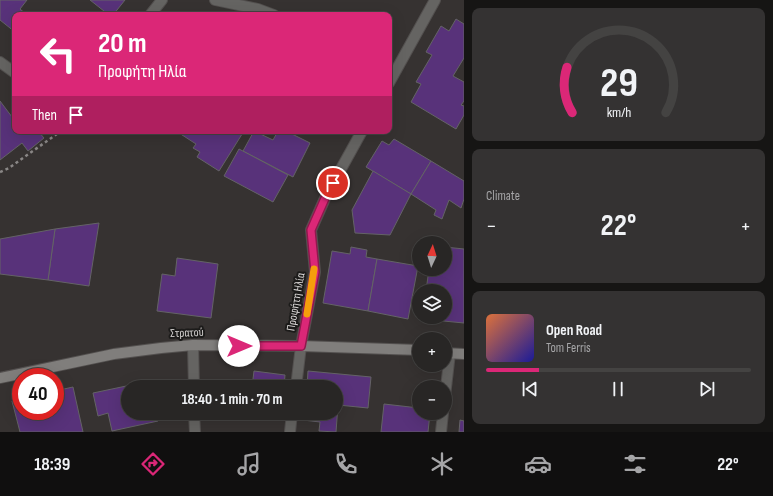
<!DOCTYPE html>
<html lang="en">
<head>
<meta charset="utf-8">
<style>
  body { margin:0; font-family:"Sofia Sans Condensed",sans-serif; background:#343232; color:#f1f3f6; height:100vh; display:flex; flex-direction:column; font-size:15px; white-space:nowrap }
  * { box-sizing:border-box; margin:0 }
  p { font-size:13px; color:#a5a5a7 }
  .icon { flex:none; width:22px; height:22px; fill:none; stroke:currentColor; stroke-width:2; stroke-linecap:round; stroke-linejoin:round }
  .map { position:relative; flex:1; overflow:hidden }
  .sheet { display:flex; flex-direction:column; gap:8px; padding:8px; background:#161514; width:309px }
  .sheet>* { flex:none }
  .guide { position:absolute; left:12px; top:12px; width:380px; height:122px; border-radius:8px; box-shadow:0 4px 16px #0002,0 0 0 1px #444342; background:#db2777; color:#fff; overflow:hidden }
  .needle { width:26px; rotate:4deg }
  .buttons { position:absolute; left:412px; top:236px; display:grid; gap:8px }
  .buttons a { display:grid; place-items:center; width:40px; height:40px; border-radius:50%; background:#282625; box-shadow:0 4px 16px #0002,0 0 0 1px #444342; font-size:20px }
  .speed { position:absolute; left:12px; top:368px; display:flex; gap:8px; font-size:20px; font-weight:700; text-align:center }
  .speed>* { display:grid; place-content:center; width:52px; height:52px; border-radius:50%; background:#282625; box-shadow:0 4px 16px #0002,0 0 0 1px #444342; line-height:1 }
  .speed .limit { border:6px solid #d22; background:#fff; color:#111 }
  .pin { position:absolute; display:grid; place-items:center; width:34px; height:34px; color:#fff; margin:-17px; border:2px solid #fff; border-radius:50%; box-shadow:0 1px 4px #0007 }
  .me { position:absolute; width:44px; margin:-22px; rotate:90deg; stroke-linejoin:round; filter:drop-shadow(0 0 3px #0008) }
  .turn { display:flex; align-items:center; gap:14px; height:84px; padding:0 20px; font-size:18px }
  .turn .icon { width:52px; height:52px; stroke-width:2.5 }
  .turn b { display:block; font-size:28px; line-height:34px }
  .then { display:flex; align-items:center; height:38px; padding:0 20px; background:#0003; gap:8px; font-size:15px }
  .big { font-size:30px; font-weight:700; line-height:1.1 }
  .sheet .tile { flex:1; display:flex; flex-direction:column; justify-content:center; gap:6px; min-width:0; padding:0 14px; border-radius:8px; background:#343232 }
  .sheet .dial { align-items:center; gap:0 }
  .dial svg { height:104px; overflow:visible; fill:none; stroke:#444342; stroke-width:7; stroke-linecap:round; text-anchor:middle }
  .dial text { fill:#f1f3f6; stroke:none }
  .song { display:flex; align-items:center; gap:12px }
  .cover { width:48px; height:48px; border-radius:6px; background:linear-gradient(135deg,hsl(20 70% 55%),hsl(240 70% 35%)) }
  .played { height:4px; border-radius:2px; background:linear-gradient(90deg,#db2777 20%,#444342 20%) }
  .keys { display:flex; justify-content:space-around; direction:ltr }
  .heat { display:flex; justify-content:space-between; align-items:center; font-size:22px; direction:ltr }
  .trip { position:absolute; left:121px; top:380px; width:222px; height:40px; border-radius:20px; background:#282625; box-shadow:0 4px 16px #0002,0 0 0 1px #444342; font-weight:700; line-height:40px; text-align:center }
  .tab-bar { display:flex; height:64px; justify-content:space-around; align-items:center; background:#100f0f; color:#a5a5a7 }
  .tab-bar .icon { width:28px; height:28px }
  .tab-bar .on { color:#db2777 }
  .tab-bar b { font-size:18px; color:#f1f3f6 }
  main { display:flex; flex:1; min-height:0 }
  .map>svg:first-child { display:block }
</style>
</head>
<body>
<main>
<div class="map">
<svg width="464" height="432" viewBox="0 0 464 432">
  <rect width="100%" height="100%" fill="#363231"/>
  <g fill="#58327a" stroke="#646366">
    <polygon points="0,0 27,0 20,9 27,15 15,15 15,32 0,20"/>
    <polygon points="90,0 125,0 113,15 109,15"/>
    <polygon points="456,19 464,24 464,58 453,76 464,82 464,101 461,105 464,106 464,115 456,129 411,102 421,84 416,82 432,55 426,52 441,26 449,31"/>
    <polygon points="0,101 12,117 15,114 15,131 38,131 44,138 28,151 22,143 0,160"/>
    <polygon points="176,131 244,131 219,171 197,157 200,152 193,148 196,144"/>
    <polygon points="254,131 273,140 278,131 286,131 310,143 293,177 243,151"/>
    <polygon points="394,139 431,161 411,194 366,167 382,141 389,145"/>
    <polygon points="239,149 288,175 273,202 224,176"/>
    <polygon points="431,161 464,181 464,199 461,208 449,200 442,219 434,215 436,210 411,194"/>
    <polygon points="373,171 411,194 390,235 355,233 352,210"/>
    <polygon points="99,223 89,286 48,280 55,229"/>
    <polygon points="55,229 48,280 0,274 0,239"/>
    <polygon points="351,247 367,250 366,257 377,259 368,311 323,303 332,251 350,254"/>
    <polygon points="445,247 464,249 464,323 423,319 423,317 445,317 445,291 426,291 429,269 445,269"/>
    <polygon points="177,258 218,264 211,318 157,311 162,274 175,276"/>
    <polygon points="377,259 418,266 408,319 368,311"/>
    <polygon points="254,371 285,375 284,387 252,387"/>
    <polygon points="308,371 371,377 368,408 338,405 336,432 319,431 320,422 303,420 304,413 336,413 336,387 307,387"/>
    <polygon points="150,381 151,387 128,387 128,413 156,413 158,421 112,431 108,413 98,416 93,393"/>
    <polygon points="219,383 248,387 218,387"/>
    <polygon points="73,387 83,432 20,432 12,401 21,399 21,411 55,411 55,391"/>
    <polygon points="384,404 419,408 419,413 430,413 428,432 381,432"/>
    <polygon points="460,420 464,421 464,432 459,432"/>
  </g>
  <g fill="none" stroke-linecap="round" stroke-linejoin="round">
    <defs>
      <g id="street">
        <polyline points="215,0 258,9 274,15"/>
        <polyline points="150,15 162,0"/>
        <polyline points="0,62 15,73"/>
        <polyline points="389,83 435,0"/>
        <polyline points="193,345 194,387"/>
        <polyline points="296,387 301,346 315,272 311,230 326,196 362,131"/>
        <polyline points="445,396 450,353"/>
        <polyline points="194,413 195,432"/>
        <polyline points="290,432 292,413"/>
        <polyline points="441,432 443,413"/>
      </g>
      <g id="secondary">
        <polyline points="445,353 464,354"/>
        <polyline points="0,378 114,354 161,348 193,345 301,346 419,350"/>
      </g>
    </defs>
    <use href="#street" stroke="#53504f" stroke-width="12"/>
    <use href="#secondary" stroke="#53504f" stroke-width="12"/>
    <polyline stroke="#8a8786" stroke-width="2.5" stroke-dasharray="3 3" stroke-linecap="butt" points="0,172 9,168 61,131"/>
    <use href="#street" stroke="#656462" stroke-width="10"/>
    <use href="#secondary" stroke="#807e7c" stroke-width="10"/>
  </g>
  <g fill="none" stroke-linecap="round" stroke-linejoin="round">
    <defs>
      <polyline id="route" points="239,346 301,346 315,272 311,230 326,196 333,183"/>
    </defs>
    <use href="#route" stroke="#8e194d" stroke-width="10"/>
    <use href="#route" stroke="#db2777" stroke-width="7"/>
    <polyline stroke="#f59e0b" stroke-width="7" points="307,314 314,269"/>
  </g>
  <g text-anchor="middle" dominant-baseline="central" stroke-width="4" stroke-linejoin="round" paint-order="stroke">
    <g font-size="12" fill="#d9d6d5" stroke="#1c1b1a">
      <text transform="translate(296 302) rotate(-80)">Προφήτη Ηλία</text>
      <text transform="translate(187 333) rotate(-2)">Στρατού</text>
    </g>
  </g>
</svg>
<div class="buttons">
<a><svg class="needle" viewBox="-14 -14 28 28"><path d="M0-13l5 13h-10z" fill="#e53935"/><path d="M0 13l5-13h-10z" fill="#a5a5a7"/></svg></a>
<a><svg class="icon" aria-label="layers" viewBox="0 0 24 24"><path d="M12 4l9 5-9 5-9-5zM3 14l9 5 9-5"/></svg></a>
<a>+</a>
<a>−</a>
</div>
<div class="speed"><div class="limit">40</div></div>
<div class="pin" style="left:333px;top:183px;background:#d93025"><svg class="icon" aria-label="arrive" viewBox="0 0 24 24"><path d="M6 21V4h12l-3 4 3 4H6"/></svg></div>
<svg class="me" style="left:239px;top:346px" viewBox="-20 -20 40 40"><circle r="19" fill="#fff"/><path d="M0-13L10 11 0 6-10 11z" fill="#db2777"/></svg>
<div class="trip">18:40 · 1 min · 70 m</div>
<div class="guide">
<div class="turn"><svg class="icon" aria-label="left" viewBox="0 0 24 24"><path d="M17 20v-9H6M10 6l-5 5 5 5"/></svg><div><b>20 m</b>Προφήτη Ηλία</div></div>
<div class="then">Then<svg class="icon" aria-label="arrive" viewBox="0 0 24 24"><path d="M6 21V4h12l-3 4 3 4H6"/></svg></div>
</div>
</div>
<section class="sheet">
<div class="tile dial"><svg viewBox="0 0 100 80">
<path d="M14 69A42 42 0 1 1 86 69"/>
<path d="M14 69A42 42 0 0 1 10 34" stroke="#db2777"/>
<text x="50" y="56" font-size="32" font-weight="700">29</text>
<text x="50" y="72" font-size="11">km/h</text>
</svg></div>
<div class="tile"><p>Climate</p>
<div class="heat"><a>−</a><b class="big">22°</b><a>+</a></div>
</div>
<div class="tile">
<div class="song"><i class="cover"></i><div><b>Open Road</b><p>Tom Ferris</p></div></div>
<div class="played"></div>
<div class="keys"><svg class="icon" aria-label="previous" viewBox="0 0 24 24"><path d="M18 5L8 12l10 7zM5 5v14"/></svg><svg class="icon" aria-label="pause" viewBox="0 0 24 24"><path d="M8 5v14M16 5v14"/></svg><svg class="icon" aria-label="next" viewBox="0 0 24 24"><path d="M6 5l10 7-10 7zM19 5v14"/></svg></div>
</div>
</section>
</main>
<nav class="tab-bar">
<b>18:39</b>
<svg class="icon on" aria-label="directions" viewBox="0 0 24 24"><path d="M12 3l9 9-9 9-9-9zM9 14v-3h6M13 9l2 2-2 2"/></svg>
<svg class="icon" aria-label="music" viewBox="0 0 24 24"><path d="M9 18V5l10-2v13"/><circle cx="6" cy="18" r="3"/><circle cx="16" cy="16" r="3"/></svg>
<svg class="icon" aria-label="phone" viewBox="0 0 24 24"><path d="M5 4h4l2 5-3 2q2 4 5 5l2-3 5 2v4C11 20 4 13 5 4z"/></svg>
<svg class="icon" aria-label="climate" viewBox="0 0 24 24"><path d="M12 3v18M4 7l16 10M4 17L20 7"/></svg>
<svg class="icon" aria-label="car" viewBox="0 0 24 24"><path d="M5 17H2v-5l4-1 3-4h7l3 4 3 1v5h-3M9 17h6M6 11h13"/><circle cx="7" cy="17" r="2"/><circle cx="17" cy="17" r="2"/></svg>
<svg class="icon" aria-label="filters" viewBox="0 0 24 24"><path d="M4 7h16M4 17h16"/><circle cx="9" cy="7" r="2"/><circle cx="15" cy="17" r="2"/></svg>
<b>22°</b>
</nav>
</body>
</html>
